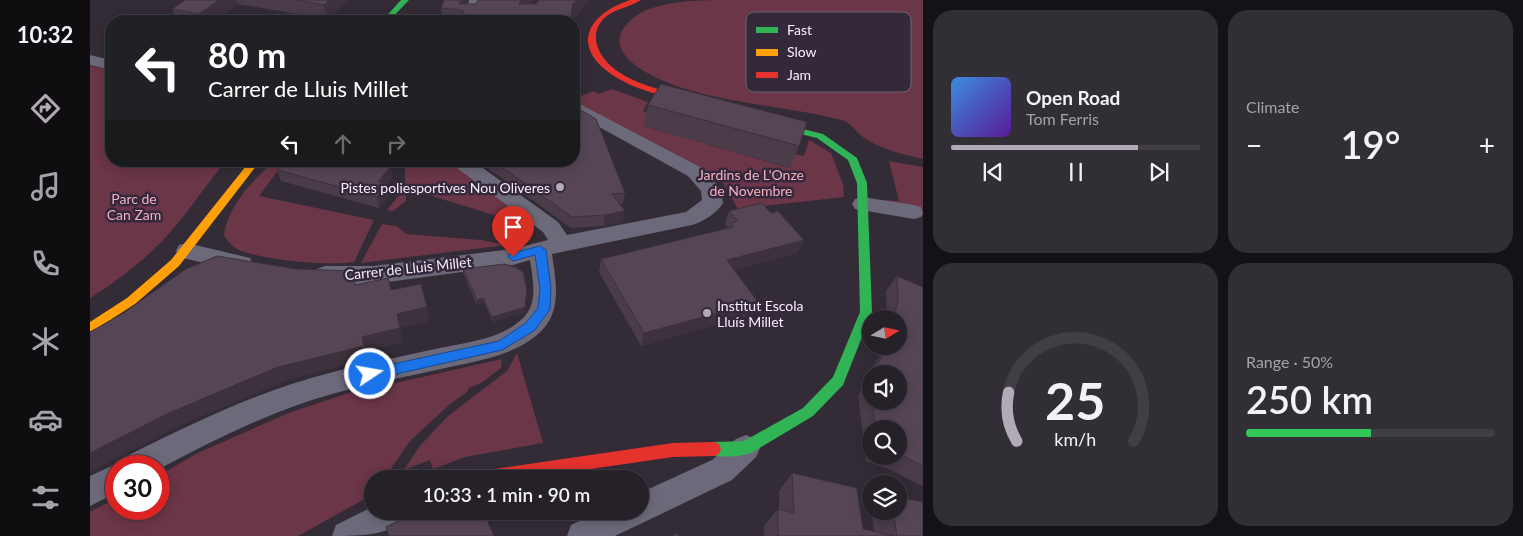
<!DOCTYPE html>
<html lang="en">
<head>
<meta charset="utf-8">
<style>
  body { margin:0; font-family:Lato,sans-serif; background:#322e35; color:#f1f3f6; height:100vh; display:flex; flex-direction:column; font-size:19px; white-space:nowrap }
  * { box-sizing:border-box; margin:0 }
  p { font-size:16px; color:#a4a3a8 }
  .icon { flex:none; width:28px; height:28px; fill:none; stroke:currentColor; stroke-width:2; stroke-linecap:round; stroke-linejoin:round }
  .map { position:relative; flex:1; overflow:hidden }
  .details { display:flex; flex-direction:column; gap:10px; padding:10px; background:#151217; width:600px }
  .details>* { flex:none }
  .top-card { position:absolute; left:15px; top:15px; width:475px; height:152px; border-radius:20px; box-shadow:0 2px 12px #0003,0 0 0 1px #423e46; background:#202124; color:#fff; overflow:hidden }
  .needle { width:32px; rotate:80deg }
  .buttons { position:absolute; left:772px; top:310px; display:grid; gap:10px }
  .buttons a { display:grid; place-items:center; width:45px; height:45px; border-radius:50%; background:#262129; box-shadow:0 2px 12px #0003,0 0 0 1px #423e46; font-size:25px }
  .speed { position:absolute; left:15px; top:455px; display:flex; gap:10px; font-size:25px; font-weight:700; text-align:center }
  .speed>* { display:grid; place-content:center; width:65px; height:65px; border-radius:50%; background:#262129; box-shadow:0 2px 12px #0003,0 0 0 1px #423e46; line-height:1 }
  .speed .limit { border:8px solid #d22; background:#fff; color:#111 }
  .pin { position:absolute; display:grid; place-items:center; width:42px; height:42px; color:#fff; margin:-51px -21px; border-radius:50% 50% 50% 0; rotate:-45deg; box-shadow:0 0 5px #0007 }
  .pin .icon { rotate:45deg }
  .me { position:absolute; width:55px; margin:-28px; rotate:78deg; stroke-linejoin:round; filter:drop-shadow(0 0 4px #0008) }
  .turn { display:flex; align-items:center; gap:18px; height:105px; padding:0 20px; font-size:22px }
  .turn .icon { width:65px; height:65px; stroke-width:2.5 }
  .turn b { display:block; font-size:35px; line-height:42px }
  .lanes { display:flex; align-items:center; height:48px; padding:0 20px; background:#0003; justify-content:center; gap:25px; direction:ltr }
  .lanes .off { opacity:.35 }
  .big { font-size:38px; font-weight:600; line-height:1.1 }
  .details .card { flex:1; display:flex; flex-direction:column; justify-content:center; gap:8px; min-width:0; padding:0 18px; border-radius:20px; background:#322e35 }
  .details .dial { align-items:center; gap:0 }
  .dial svg { height:130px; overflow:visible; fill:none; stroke:#423e46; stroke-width:7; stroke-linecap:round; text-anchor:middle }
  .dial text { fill:#f1f3f6; stroke:none }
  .song { display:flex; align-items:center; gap:15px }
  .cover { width:60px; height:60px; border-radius:8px; background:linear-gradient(135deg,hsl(210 70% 55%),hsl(270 70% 35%)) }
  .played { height:5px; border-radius:2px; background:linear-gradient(90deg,#b2abb7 75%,#423e46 75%) }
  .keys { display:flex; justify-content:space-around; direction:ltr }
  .heat { display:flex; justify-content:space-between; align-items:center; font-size:28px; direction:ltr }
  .charge { height:8px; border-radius:4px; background:linear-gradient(90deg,#34c759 50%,#423e46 0) }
  .details .tiles { flex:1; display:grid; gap:10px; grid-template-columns:repeat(2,1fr) }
  .trip { position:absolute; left:274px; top:470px; width:285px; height:50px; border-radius:25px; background:#262129; box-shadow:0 2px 12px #0003,0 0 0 1px #423e46; font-weight:600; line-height:50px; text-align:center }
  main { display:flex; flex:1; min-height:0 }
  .dock { display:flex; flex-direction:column; width:90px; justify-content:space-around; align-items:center; background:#0f0d10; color:#a4a3a8 }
  .dock .icon { width:35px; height:35px }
  .dock .on { color:#b2abb7 }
  .dock b { font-size:22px; color:#f1f3f6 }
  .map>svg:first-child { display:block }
</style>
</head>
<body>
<main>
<nav class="dock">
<b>10:32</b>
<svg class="icon on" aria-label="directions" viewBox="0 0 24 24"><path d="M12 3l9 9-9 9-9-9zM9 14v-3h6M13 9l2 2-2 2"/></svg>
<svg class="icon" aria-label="music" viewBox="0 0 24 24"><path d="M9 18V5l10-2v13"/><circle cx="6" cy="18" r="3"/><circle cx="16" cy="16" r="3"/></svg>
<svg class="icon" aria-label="phone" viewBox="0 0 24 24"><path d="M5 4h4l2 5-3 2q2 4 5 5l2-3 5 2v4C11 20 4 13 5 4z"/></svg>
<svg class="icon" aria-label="climate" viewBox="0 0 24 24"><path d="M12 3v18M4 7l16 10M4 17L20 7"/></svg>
<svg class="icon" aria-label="car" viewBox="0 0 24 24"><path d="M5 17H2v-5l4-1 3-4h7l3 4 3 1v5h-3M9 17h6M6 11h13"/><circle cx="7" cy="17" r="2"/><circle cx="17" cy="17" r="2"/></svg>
<svg class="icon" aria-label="filters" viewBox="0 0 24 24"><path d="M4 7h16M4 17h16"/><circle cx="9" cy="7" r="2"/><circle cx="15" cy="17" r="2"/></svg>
</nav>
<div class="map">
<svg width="833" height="536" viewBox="0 0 833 536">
  <rect width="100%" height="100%" fill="#332c37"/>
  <g fill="#6b3647">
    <path d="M623,0H833V159C815,155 795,150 779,141C769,136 762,123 752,120C702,107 649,105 599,90C574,83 507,57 537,24C556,2 596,1 623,0Z"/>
    <path d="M0,66L21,70V161H136C111,190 91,225 62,251C43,269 22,284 0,298Z"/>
    <polygon points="522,89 558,102 553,111 561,114 554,126 588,136 595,123 606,141 699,168 705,154 714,156 719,140 741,153 753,184 754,197 648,209 633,183 484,102 484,99 503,91 509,94"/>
    <path d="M185,161H200L186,173L169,196L284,220L264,262C237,266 177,260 151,251C143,248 139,242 134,236C137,207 163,179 185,161Z"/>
    <polygon points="320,161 360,161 441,221 443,227 316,188 316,201 303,211 297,210 315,188 315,168"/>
    <polygon points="799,161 833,167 833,215 817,214 792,204 792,200 809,201"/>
    <polygon points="292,224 306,226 316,234 391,240 416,245 271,263"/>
    <polygon points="427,353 453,443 375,457 343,469 340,460 314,470 329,447 358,416 417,371"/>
    <polygon points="412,359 411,368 391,383 379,388 377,392 360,404 320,441 298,473 305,479 282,479 282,495 208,536 0,536 0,512 26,498 26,509 69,509 69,475 110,452 201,412 274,388 275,390"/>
  </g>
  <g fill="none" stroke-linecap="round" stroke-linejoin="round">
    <g fill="#6c697a" fill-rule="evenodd">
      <polygon points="379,0 393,0 386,21 372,21"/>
      <polygon points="0,55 21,60 21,70 0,65"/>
      <path d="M484,101L612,168L631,189L633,203C627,213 613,222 602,225L462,254C466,283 473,314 447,335C421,356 391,360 360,367C321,376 281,383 242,394C181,411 124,440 69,469V466H33L37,456C103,423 171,390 243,372C278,363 314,356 350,348C378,342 408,340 431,320C449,305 443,281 440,260L423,265L283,284H235L227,281L224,275L227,269L235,266H283L423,249L458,240L453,232L363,165L361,161H383L468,222L477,235L596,212L612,200L611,191L598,176L484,113Z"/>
      <polygon points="772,197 824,205 831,207 833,214 831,217 824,219 765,209 762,204 765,199"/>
      <polygon points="97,243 160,258 163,264 160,270 152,272 89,257 86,251 89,245"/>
      <polygon points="656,435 666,439 670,448 666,457 642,480 525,536 477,536 481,525 510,511 550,511 550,493 622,460 646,439"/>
      <polygon points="26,464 32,466 26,466 26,493 0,506 0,476"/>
      <path d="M282,507V511H321C309,536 269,536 242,536L246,525Z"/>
    </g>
    <g fill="#30b455" fill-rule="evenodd">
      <polygon points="311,0 319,0 299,21 292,21"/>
      <path d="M677,120L733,134L767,158L777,183L782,312L753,385L723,416L661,453C650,457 630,458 619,454L617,449L619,444L624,442L654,441L713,408L743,377L770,312L767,183L758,160L727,138L674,125V121Z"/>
    </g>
    <polygon fill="#ff9f0a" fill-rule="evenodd" points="160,161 170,161 89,266 45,304 0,333 0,322 37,298 81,260"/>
    <g fill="#e5322d" fill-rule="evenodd">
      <path d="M540,0H551C537,9 518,9 509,25C505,32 505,40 508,48C521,82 575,90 606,100V104H600C577,96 552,92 531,80C482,53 490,17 540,0Z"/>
      <polygon points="624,442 629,444 631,449 629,454 624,456 583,457 432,479 376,479 378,474 383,472 583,443"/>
    </g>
  </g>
  <g fill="#4a3c49" fill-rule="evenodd">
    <polygon points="95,0 258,0 237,19 148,4 124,21 87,21 82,9"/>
    <polygon points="354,0 377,0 376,4 440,4 483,21 352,21 351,8"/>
    <polygon points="558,105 709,146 700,168 554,126"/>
    <polygon points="388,161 484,161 535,193 533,203 530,204 533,222 513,226 481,228"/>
    <polygon points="187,170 303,177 297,184 299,195 289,208 191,181"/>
    <polygon points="639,211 681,213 714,240 707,253 645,270 663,314 551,346 509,272 511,259 638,228 635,224"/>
    <polygon points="373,269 435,312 403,322 394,303 387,305 373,273"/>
    <path d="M807,276L833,287V486L801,470L776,461L768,395L788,358L790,346H809V319H796L797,315L796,291ZM781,374H809V401H781ZM781,429H809V456H781Z"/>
    <polygon points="702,473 773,529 784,531 782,512 783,511 809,511 833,536 674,536 674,526 688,509 689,509 689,491"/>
  </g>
  <g fill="#3c313c">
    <polygon points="129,0 146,0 148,4 124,21 112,21 109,14"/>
    <polygon points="239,0 258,0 237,19 234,5"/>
    <polygon points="371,0 377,0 373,13 369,4"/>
    <polygon points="431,0 445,0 436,7 429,4"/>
    <polygon points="487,0 499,0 483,21 480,21 483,4"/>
    <polygon points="484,39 487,39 486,57 484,58"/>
    <polygon points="301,166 303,177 290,193 288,182"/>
    <polygon points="297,184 299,195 289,208 287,197"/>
    <polygon points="535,211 533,222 513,226 515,215"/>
    <polygon points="714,240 707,253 632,274 637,260"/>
    <polygon points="437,290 435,312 403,322 402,317"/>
    <polygon points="393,298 394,303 387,305 387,300"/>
    <polygon points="668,302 663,314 551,346 554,333"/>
    <polygon points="337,307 339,322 310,328 313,342 276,351 278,359 195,381 89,426 0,472 0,453 79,413 188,367 272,337 307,314"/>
  </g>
  <g fill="#564655" stroke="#3c313c">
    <polygon points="95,0 129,0 109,14 82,9"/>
    <polygon points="205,0 239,0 234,5"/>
    <polygon points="354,0 371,0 369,4 386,4 388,0 431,0 429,4 446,4 449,0 487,0 483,4 480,21 378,21 372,10 351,8"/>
    <polygon points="484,33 487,39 484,39"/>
    <polygon points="571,84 717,122 709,146 558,105"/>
    <polygon points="484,106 506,119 535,193 522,194 535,211 515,215 482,217 403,161 484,161"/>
    <polygon points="195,161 284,161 301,166 288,182 297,184 287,197 187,170"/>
    <polygon points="672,203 681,213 688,211 714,240 637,260 668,302 554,333 511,259 643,227 641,223 648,221 639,211"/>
    <polygon points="127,256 206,269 264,271 265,285 298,278 301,290 331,284 337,307 307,314 310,328 272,337 274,346 188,367 79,413 0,453 0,332 32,314 96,269"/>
    <polygon points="415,264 425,267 433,272 437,290 435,307 402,317 393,298 387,300 373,269"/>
    <polygon points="807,276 833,287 833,466 815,457 809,455 809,429 786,429 782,401 809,401 809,374 782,374 797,346 809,346 809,319 804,319 808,300"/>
    <polygon points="781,376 781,398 779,380"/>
    <polygon points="702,473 767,488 773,529 804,536 688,536 688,509 704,513"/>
    <polygon points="809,497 833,502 833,536 807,536 803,511 809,511"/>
    <polygon points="329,511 388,511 390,516 394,513 404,536 299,536 296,527"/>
    <polygon points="587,533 589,536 581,536"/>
  </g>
  <polygon fill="#1a73e8" stroke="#114b97" points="450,246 456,250 461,289 460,309 445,330 412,350 280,380 275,378 273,374 275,370 280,369 409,341 436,323 448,308 450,289 445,255 423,261 418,257 419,254"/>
  <g fill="#b2abb7" stroke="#34283b" stroke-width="2">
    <circle cx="470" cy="187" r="5"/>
    <circle cx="617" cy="313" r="5"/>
  </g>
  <g text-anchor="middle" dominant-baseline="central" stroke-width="5" stroke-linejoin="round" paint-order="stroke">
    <g font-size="14" fill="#f6aec0" stroke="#34283b">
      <text x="661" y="174">Jardins de L'Onze<tspan x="661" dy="16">de Novembre</tspan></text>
      <text x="44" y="198">Parc de<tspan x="44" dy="16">Can Zam</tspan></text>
    </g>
    <g font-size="14" fill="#f7effc" stroke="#34283b" text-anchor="end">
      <text x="460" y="187">Pistes poliesportives Nou Oliveres</text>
      <text x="627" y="305" text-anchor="start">Institut Escola<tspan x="627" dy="16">Lluís Millet</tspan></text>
    </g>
    <g font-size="14" fill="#f7effc" stroke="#34283b">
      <text transform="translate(318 268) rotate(-6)">Carrer de Lluis Millet</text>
    </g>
  </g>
  <rect x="656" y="12" width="165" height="80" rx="8" fill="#34283b" stroke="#6e6475" stroke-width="1"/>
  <rect x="666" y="27" width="22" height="6" fill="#30b455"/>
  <rect x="666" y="49" width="22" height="7" fill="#ff9f0a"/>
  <rect x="666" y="72" width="22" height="6" fill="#e5322d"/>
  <g font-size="14" fill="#f7effc">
    <text x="697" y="35">Fast</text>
    <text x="697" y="57">Slow</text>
    <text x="697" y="80">Jam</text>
  </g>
</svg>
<div class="buttons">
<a><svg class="needle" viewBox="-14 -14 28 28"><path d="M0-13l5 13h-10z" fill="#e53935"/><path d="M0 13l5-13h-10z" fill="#a4a3a8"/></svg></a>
<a><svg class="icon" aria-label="sound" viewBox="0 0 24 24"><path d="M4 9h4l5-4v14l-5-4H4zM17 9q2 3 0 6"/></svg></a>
<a><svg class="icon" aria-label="search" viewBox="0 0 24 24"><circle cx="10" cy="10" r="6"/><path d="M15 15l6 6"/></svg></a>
<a><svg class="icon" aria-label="layers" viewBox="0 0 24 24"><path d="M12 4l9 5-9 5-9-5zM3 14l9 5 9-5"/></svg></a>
</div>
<div class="speed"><div class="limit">30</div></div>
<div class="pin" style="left:423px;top:257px;background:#d93025"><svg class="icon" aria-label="arrive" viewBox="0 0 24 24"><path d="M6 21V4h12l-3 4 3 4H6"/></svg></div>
<svg class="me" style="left:280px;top:374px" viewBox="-20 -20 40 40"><circle r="17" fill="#1a73e8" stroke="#fff" stroke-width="3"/><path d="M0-11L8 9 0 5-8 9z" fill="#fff"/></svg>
<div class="trip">10:33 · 1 min · 90 m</div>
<div class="top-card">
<div class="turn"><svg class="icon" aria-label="left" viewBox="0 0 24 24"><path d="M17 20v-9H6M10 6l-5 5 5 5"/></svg><div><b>80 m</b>Carrer de Lluis Millet</div></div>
<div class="lanes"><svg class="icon" aria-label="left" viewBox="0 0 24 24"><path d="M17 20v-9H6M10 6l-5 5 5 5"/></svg><svg class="icon off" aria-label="ahead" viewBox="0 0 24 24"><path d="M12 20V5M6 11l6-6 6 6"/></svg><svg class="icon off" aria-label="right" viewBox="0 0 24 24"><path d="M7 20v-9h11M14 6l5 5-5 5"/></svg></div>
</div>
</div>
<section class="details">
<div class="tiles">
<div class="card">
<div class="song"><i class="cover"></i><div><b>Open Road</b><p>Tom Ferris</p></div></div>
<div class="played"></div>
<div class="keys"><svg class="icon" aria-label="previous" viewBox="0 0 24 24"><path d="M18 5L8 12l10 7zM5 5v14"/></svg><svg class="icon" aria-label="pause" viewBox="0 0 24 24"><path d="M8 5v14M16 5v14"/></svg><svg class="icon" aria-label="next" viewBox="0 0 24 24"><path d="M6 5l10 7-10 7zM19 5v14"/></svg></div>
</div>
<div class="card"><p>Climate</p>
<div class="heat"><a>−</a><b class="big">19°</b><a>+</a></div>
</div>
<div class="card dial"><svg viewBox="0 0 100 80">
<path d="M14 69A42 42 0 1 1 86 69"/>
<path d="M14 69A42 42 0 0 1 9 39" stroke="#b2abb7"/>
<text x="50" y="56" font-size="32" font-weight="700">25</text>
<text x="50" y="72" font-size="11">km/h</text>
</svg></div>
<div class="card"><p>Range · 50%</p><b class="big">250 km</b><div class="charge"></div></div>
</div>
</section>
</main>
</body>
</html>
